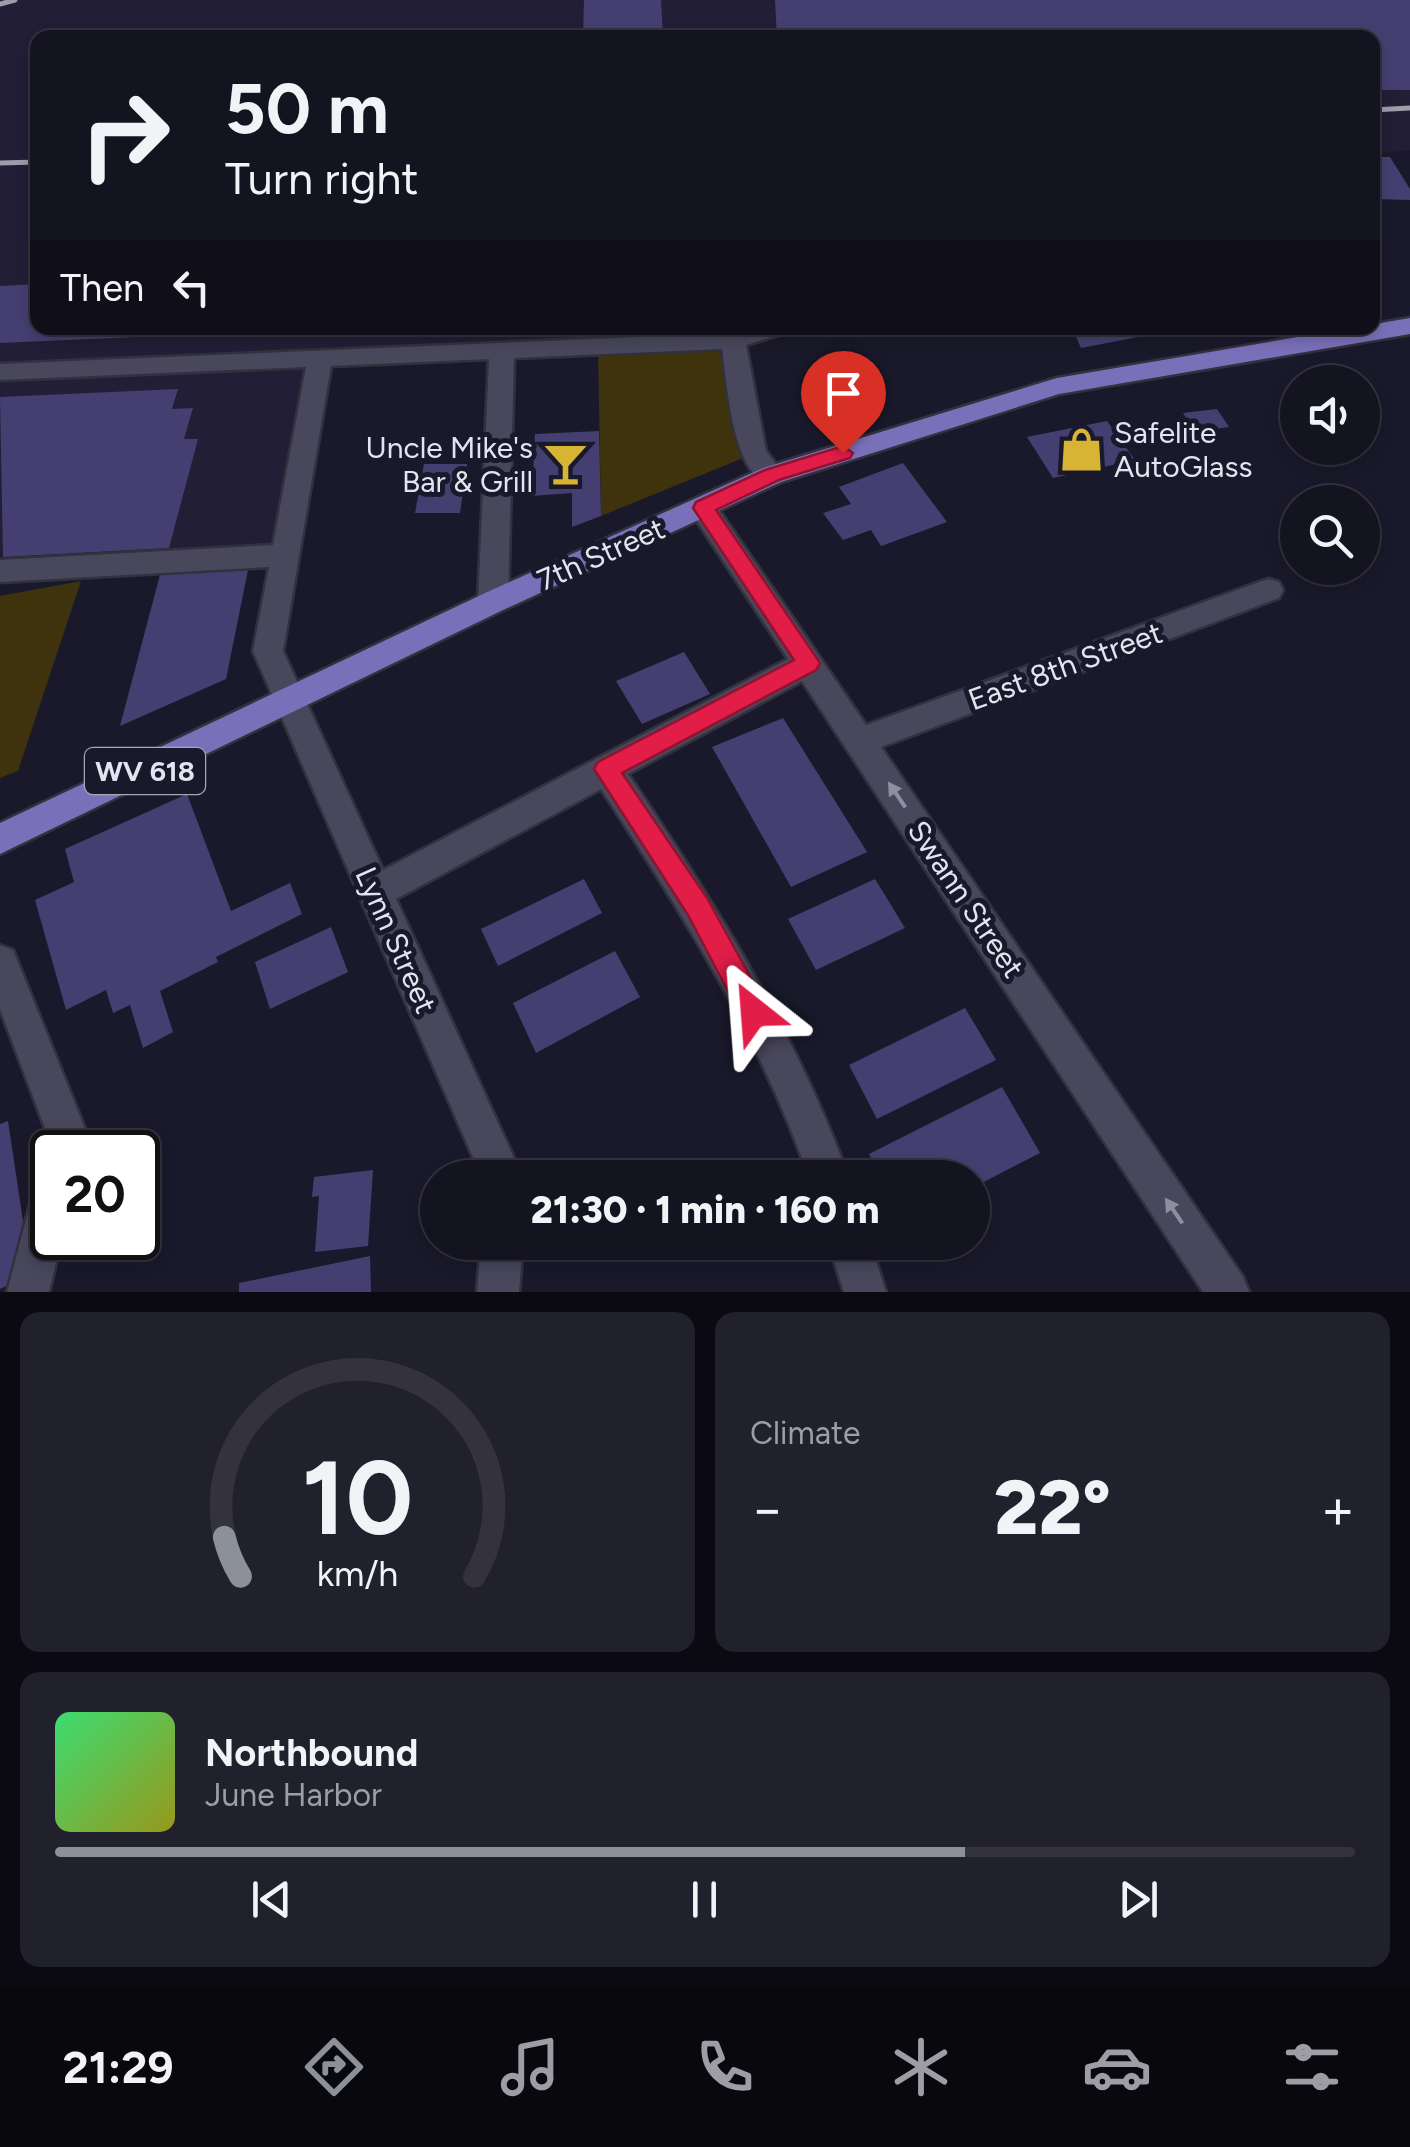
<!DOCTYPE html>
<html lang="en">
<head>
<meta charset="utf-8">
<style>
  body { margin:0; font-family:Figtree,sans-serif; background:#21202d; color:#f1f3f6; height:100vh; display:flex; flex-direction:column; font-size:38px; white-space:nowrap }
  * { box-sizing:border-box; margin:0 }
  p { font-size:32px; color:#9d9ea5 }
  .icon { flex:none; width:55px; height:55px; fill:none; stroke:currentColor; stroke-width:2; stroke-linecap:round; stroke-linejoin:round }
  .map { position:relative; height:1292px; overflow:hidden }
  .side { display:flex; flex-direction:column; gap:20px; padding:20px; background:#0b0a12; flex:1 }
  .side>* { flex:none }
  .top-card { position:absolute; left:30px; top:30px; width:1350px; height:305px; border-radius:20px; box-shadow:0 5px 15px #0003,0 0 0 2px #33323e; background:#141320; color:#f1f3f6; overflow:hidden }
  .tools { position:absolute; left:1280px; top:365px; display:grid; gap:20px }
  .tools a { display:grid; place-items:center; width:100px; height:100px; border-radius:50%; background:#141320; box-shadow:0 5px 15px #0003,0 0 0 2px #33323e; font-size:50px }
  .speed { position:absolute; left:30px; top:1130px; display:flex; gap:20px; font-size:50px; font-weight:700; text-align:center }
  .speed>* { display:grid; place-content:center; width:130px; height:130px; border-radius:50%; background:#141320; box-shadow:0 5px 15px #0003,0 0 0 2px #33323e; line-height:1 }
  .speed .limit { border:5px solid #111; border-radius:15px; background:#fff; color:#111 }
  .pin { position:absolute; display:grid; place-items:center; width:85px; height:85px; color:#fff; margin:-102px -42px; border-radius:50% 50% 50% 0; rotate:-45deg; box-shadow:0 0 10px #0007 }
  .pin .icon { rotate:45deg }
  .me { position:absolute; width:110px; margin:-55px; rotate:332deg; stroke-linejoin:round; filter:drop-shadow(0 0 8px #0008) }
  .turn { display:flex; align-items:center; gap:35px; height:210px; padding:0 30px; font-size:45px }
  .turn .icon { width:130px; height:130px; stroke-width:2.5 }
  .turn b { display:block; font-size:70px; line-height:85px }
  .then { display:flex; align-items:center; height:95px; padding:0 30px; background:#0003; gap:20px; font-size:38px }
  .big { font-size:75px; font-weight:800; line-height:1.1 }
  .side .tile { flex:1; display:flex; flex-direction:column; justify-content:center; gap:15px; min-width:0; padding:0 35px; border-radius:20px; background:#21202d }
  .side .dial { align-items:center; gap:0 }
  .dial svg { height:260px; overflow:visible; fill:none; stroke:#33323e; stroke-width:7; stroke-linecap:round; text-anchor:middle }
  .dial text { fill:#f1f3f6; stroke:none }
  .song { display:flex; align-items:center; gap:30px }
  .cover { width:120px; height:120px; border-radius:15px; background:linear-gradient(135deg,hsl(140 70% 55%),hsl(60 70% 35%)) }
  .played { height:10px; border-radius:5px; background:linear-gradient(90deg,#8c9099 70%,#33323e 70%) }
  .keys { display:flex; justify-content:space-around; direction:ltr }
  .heat { display:flex; justify-content:space-between; align-items:center; font-size:55px; direction:ltr }
  .side .tiles { flex:1; display:grid; gap:20px; grid-template-columns:1fr 1fr }
  .tile:last-child { grid-column:span 2 }
  .trip { position:absolute; left:420px; top:1160px; width:570px; height:100px; border-radius:50px; background:#141320; box-shadow:0 5px 15px #0003,0 0 0 2px #33323e; font-weight:800; line-height:100px; text-align:center }
  .dock { display:flex; height:160px; justify-content:space-around; align-items:center; background:#08080d; color:#9d9ea5 }
  .dock .icon { width:70px; height:70px }
  .dock .selected { color:#8c9099 }
  .dock b { font-size:45px; color:#f1f3f6 }
  .map>svg:first-child { display:block }
</style>
</head>
<body>
<div class="map">
<svg width="1410" height="1292" viewBox="0 0 1410 1292">
  <rect width="100%" height="100%" fill="#1a192b"/>
  <polygon fill="#211e36" points="0,0 1410,0 1410,150 1373,154 1372,38 38,38 38,328 777,328 733,341 321,358 285,555 0,571"/>
  <g fill="#3e330c">
    <polygon points="733,341 753,454 601,516 598,346"/>
    <polygon points="81,581 18,771 0,778 0,596"/>
  </g>
  <g fill="#453f71">
    <polygon points="584,0 661,0 663,36 583,38"/>
    <polygon points="775,0 1410,0 1410,90 1372,90 1372,38 777,38"/>
    <polygon points="1372,157 1390,157 1410,189 1410,200 1374,199"/>
    <polygon points="38,284 38,328 275,328 275,331 0,343 0,286"/>
    <polygon points="1072,328 1133,328 1138,337 1081,348"/>
    <polygon points="178,389 172,409 193,408 184,439 198,439 169,548 3,557 0,397"/>
    <polygon points="1217,409 1229,427 1195,432 1183,413"/>
    <polygon points="1107,421 1135,460 1053,478 1027,437"/>
    <polygon points="599,431 601,516 572,527 572,493 532,496 535,434"/>
    <polygon points="903,463 947,522 881,546 871,530 843,540 823,513 851,504 839,487"/>
    <polygon points="424,464 467,464 460,513 415,513"/>
    <polygon points="249,565 226,679 120,726 161,571"/>
    <polygon points="684,652 710,694 642,724 616,681"/>
    <polygon points="783,718 867,852 791,887 712,747"/>
    <polygon points="187,794 231,911 290,883 302,914 216,957 218,962 160,991 173,1032 143,1048 130,1005 113,1013 106,990 66,1010 35,900 74,882 65,849"/>
    <polygon points="584,879 602,913 498,966 481,929"/>
    <polygon points="875,879 905,928 816,970 788,919"/>
    <polygon points="331,927 348,972 270,1009 255,962"/>
    <polygon points="615,951 640,997 536,1053 513,1003"/>
    <polygon points="965,1008 996,1060 877,1119 849,1065"/>
    <polygon points="1002,1087 1040,1153 972,1188 972,1178 881,1178 869,1154"/>
    <polygon points="8,1121 31,1274 0,1289 0,1124"/>
    <polygon points="373,1170 368,1246 315,1252 319,1196 312,1197 314,1177"/>
    <polygon points="370,1256 371,1292 239,1292 239,1283"/>
  </g>
  <g fill="none" stroke-linecap="round" stroke-linejoin="round">
    <defs>
      <g id="minor">
        <path d="M752,328H789L785,333L746,345L766,451L785,475L781,482C733,496 727,380 722,349L514,358L508,602L503,610L493,613L483,610L478,602L489,359L331,366L283,651L383,870L788,659L693,515L689,508L693,501H713L866,725L1259,582L1269,579L1279,582L1283,590L1279,598L881,747L1243,1277L1249,1292H1203L802,681L628,774C715,903 795,1031 849,1178H809C760,1037 682,913 601,789L396,899L523,1178H482L253,651L269,567L0,582V560L273,545L306,367L0,380V364L732,333Z"/>
        <polygon points="0,945 13,950 88,1136 84,1152 52,1152 52,1167 44,1152 48,1136 0,1009"/>
        <polygon points="52,1177 52,1238 62,1238 49,1292 7,1292 32,1197 38,1183"/>
        <polygon points="481,1242 523,1242 519,1292 477,1292"/>
        <polygon points="828,1242 870,1242 886,1292 844,1292"/>
      </g>
      <polygon id="major" points="1410,318 1410,334 1059,394 781,482 503,610 0,854 0,823 483,594 763,468 1057,378"/>
    </defs>
    <use href="#minor" stroke="#32313e" stroke-width="5"/>
    <use href="#major" stroke="#32313e" stroke-width="5"/>
    <use href="#minor" fill="#49475c" fill-rule="evenodd"/>
    <use href="#major" fill="#7a70ba" fill-rule="evenodd"/>
    <g stroke="#9c9caa" stroke-width="5">
      <polyline points="0,4 15,0"/>
      <polyline points="1372,110 1410,108"/>
      <polyline points="0,163 38,162"/>
    </g>
  </g>
  <defs><path id="oneway-solid" d="M-6-.8H1V-3.2L6.5 0L1 3.2V.8H-6Z" transform="scale(2.5)"/></defs>
  <g fill="#8f8e9f">
    <use href="#oneway-solid" transform="translate(897 795) rotate(-124)"/>
    <use href="#oneway-solid" transform="translate(1174 1211) rotate(-124)"/>
  </g>
  <polygon fill="#e11d48" stroke="#92132f" stroke-width="2.5" points="843,446 853,453 850,458 779,480 716,510 816,657 820,663 816,670 622,773 707,898 764,1002 768,1012 764,1022 754,1026 744,1022 688,915 594,769 598,762 794,660 693,508 696,502 765,470"/>
  <defs>
    <symbol id="shop-bare" viewBox="-9 -9 18 18"><path d="M-5-2.5h2.3a2.7 3.5 0 0 1 5.4 0H5L5.5 6h-11ZM-1.5-2.5h3a1.5 2.3 0 0 0-3 0Z" fill="#d7b434" stroke="#1a192b" stroke-width="2.5" paint-order="stroke"/></symbol>
    <symbol id="bar-bare" viewBox="-9 -9 18 18"><path d="M-6-5H6L.8 .8V4.5H3.5V6h-7V4.5H-.8V.8Z" fill="#d7b434" stroke="#1a192b" stroke-width="2.5" paint-order="stroke"/></symbol>
  </defs>
  <g fill-rule="evenodd">
    <use href="#shop-bare" x="1050" y="418" width="63" height="63"/>
    <use href="#bar-bare" x="534" y="432" width="63" height="63"/>
  </g>
  <g text-anchor="middle" dominant-baseline="central" stroke-width="10" stroke-linejoin="round" paint-order="stroke">
    <rect fill="#1a192b" stroke="#a7a7b5" stroke-width="2.5" x="85" y="748" width="120" height="46" rx="8"/>
    <g font-size="28" font-weight="bold" fill="#e4e4f0">
      <text x="145" y="771">WV 618</text>
    </g>
    <g font-size="30" fill="#e4e4f0" stroke="#1a192b" text-anchor="start">
      <text x="1114" y="432">Safelite<tspan x="1114" dy="34">AutoGlass</tspan></text>
      <text x="533" y="447" text-anchor="end">Uncle Mike's<tspan x="533" dy="34">Bar &amp; Grill</tspan></text>
    </g>
    <g font-size="30" fill="#e4e4f0" stroke="#1a192b">
      <text transform="translate(601 554) rotate(-24)">7th Street</text>
      <text transform="translate(1065 666) rotate(-20)">East 8th Street</text>
      <text transform="translate(966 899) rotate(56)">Swann Street</text>
      <text transform="translate(396 940) rotate(66)">Lynn Street</text>
    </g>
  </g>
</svg>
<div class="tools">
<a><svg class="icon" aria-label="sound" viewBox="0 0 24 24"><path d="M4 9h4l5-4v14l-5-4H4zM17 9q2 3 0 6"/></svg></a>
<a><svg class="icon" aria-label="search" viewBox="0 0 24 24"><circle cx="10" cy="10" r="6"/><path d="M15 15l6 6"/></svg></a>
</div>
<div class="speed"><div class="limit">20</div></div>
<div class="pin" style="left:843px;top:453px;background:#d93025"><svg class="icon" aria-label="arrive" viewBox="0 0 24 24"><path d="M6 21V4h12l-3 4 3 4H6"/></svg></div>
<svg class="me" style="left:754px;top:1012px" viewBox="-20 -20 40 40"><path d="M0-17L14 15 0 8-14 15z" fill="#e11d48" stroke="#fff" stroke-width="4"/></svg>
<div class="trip">21:30 · 1 min · 160 m</div>
<div class="top-card">
<div class="turn"><svg class="icon" aria-label="right" viewBox="0 0 24 24"><path d="M7 20v-9h11M14 6l5 5-5 5"/></svg><div><b>50 m</b>Turn right</div></div>
<div class="then">Then<svg class="icon" aria-label="left" viewBox="0 0 24 24"><path d="M17 20v-9H6M10 6l-5 5 5 5"/></svg></div>
</div>
</div>
<section class="side">
<div class="tiles">
<div class="tile dial"><svg viewBox="0 0 100 80">
<path d="M14 69A42 42 0 1 1 86 69"/>
<path d="M14 69A42 42 0 0 1 9 57" stroke="#8c9099"/>
<text x="50" y="56" font-size="32" font-weight="700">10</text>
<text x="50" y="72" font-size="11">km/h</text>
</svg></div>
<div class="tile"><p>Climate</p>
<div class="heat"><a>−</a><b class="big">22°</b><a>+</a></div>
</div>
<div class="tile">
<div class="song"><i class="cover"></i><div><b>Northbound</b><p>June Harbor</p></div></div>
<div class="played"></div>
<div class="keys"><svg class="icon" aria-label="previous" viewBox="0 0 24 24"><path d="M18 5L8 12l10 7zM5 5v14"/></svg><svg class="icon" aria-label="pause" viewBox="0 0 24 24"><path d="M8 5v14M16 5v14"/></svg><svg class="icon" aria-label="next" viewBox="0 0 24 24"><path d="M6 5l10 7-10 7zM19 5v14"/></svg></div>
</div>
</div>
</section>
<nav class="dock">
<b>21:29</b>
<svg class="icon selected" aria-label="directions" viewBox="0 0 24 24"><path d="M12 3l9 9-9 9-9-9zM9 14v-3h6M13 9l2 2-2 2"/></svg>
<svg class="icon" aria-label="music" viewBox="0 0 24 24"><path d="M9 18V5l10-2v13"/><circle cx="6" cy="18" r="3"/><circle cx="16" cy="16" r="3"/></svg>
<svg class="icon" aria-label="phone" viewBox="0 0 24 24"><path d="M5 4h4l2 5-3 2q2 4 5 5l2-3 5 2v4C11 20 4 13 5 4z"/></svg>
<svg class="icon" aria-label="climate" viewBox="0 0 24 24"><path d="M12 3v18M4 7l16 10M4 17L20 7"/></svg>
<svg class="icon" aria-label="car" viewBox="0 0 24 24"><path d="M5 17H2v-5l4-1 3-4h7l3 4 3 1v5h-3M9 17h6M6 11h13"/><circle cx="7" cy="17" r="2"/><circle cx="17" cy="17" r="2"/></svg>
<svg class="icon" aria-label="filters" viewBox="0 0 24 24"><path d="M4 7h16M4 17h16"/><circle cx="9" cy="7" r="2"/><circle cx="15" cy="17" r="2"/></svg>
</nav>
</body>
</html>
